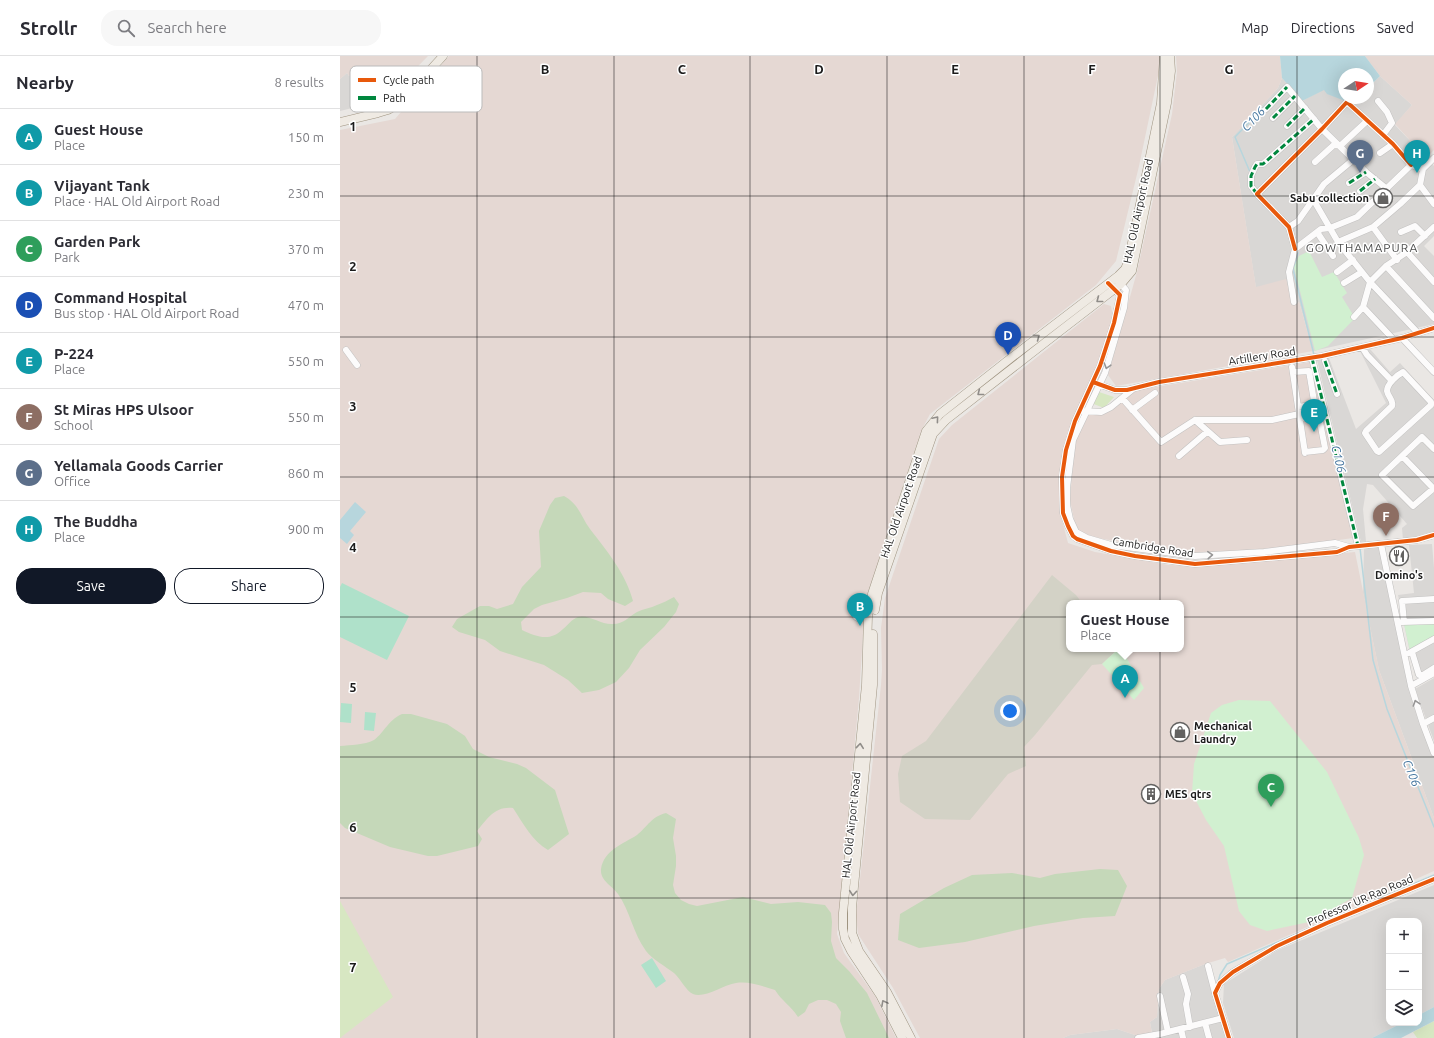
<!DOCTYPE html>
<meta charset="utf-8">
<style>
body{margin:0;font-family:Ubuntu,sans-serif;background:#f7f7f7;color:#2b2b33}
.controls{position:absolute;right:12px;bottom:12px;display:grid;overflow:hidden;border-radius:8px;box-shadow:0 4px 16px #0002}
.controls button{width:36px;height:36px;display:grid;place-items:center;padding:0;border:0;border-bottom:1px solid #e1e1e2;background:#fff;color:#2b2b33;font:20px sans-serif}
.compass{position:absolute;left:998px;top:12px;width:36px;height:36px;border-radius:50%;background:#fff;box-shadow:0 4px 16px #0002;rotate:78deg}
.you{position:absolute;left:670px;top:655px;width:14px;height:14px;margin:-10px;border:3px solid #fff;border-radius:50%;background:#1a73e8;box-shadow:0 0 0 6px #1a73e833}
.badge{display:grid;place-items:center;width:26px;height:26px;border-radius:50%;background:#111827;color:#fff;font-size:13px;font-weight:700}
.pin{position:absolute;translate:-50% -33px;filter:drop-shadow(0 1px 2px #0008)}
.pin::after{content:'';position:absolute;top:21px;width:14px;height:12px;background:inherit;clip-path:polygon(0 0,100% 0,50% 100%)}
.popup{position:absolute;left:726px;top:544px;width:118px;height:52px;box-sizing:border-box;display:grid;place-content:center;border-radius:8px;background:#fff;filter:drop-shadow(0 1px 3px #0005);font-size:13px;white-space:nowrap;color:#7c7c81}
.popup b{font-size:15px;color:#2b2b33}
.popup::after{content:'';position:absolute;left:50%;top:100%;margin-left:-8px;border:8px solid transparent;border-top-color:#fff}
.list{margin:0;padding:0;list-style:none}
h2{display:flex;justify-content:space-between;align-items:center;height:52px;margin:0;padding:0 16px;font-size:17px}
h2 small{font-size:13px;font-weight:400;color:#7c7c81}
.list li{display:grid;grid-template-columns:26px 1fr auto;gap:12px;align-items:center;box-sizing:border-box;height:56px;padding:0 16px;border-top:1px solid #e1e1e2}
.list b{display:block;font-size:15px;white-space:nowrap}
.list p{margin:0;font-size:13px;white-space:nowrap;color:#7c7c81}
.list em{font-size:13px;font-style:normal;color:#7c7c81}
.actions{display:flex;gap:8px;padding:12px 16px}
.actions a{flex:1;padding:9px 0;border:1px solid #111827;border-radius:16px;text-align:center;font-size:14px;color:#111827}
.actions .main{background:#111827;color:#fff}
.icon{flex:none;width:22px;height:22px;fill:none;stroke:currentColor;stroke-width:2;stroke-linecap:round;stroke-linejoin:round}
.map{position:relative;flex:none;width:1094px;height:982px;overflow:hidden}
header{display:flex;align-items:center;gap:24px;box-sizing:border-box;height:56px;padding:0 20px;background:#fff;border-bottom:1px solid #e1e1e2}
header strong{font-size:19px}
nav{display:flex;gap:22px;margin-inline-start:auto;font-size:14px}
.search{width:280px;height:36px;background:#f7f7f7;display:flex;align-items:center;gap:10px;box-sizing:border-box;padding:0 14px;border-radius:16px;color:#7c7c81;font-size:15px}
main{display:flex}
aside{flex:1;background:#fff}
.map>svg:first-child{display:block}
.residential{fill:#d9d7d5}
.military{fill:#e5d8d3;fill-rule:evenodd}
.construction{fill:#d3d2c6}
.grass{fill:#d7e7c2}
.forest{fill:#c5d8b9}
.park{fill:#d1f0d0}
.pitch{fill:#afe1ca}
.water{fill:#b7d6dd}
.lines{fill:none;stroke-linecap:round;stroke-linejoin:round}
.stream{stroke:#b7d6dd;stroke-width:1.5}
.minor-casing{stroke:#c2c1c0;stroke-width:7}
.major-casing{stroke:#9f9481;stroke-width:9}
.minor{stroke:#fcfbfb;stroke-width:6}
.major{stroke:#efeae3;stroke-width:8}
.quiet{stroke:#00873e;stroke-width:3;stroke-dasharray:6 3;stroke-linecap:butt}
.cycleway-casing{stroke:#fff;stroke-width:6}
.cycleway{stroke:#e8590c;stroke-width:4}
.oneway{stroke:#908d89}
.oneway2{stroke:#979696}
.grid{fill:none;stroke:#1b1b1b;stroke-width:1;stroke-opacity:0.55}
.labels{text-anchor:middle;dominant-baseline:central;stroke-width:3;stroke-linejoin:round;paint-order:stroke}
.poi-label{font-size:11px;font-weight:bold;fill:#1b1b1b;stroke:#fff;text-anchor:start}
.street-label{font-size:11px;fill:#1b1b1b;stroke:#fff}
.water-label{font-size:12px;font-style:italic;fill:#4777a0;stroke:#fff}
.neighbourhood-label{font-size:12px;letter-spacing:1px;fill:#4e4e4e;stroke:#fff}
.key{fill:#fff;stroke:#bbb;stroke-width:1}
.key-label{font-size:11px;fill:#1b1b1b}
.grid-label{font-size:13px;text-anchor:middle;font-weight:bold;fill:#1b1b1b;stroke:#fff;stroke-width:3;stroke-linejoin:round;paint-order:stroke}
</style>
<header>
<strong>Strollr</strong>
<div class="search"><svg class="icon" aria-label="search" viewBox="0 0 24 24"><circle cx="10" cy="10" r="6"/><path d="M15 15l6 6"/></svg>Search here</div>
<nav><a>Map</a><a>Directions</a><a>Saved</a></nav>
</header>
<main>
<aside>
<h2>Nearby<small>8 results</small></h2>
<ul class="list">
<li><span class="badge" style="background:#0f9aa8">A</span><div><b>Guest House</b><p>Place</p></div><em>150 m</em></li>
<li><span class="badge" style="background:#0f9aa8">B</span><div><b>Vijayant Tank</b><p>Place · HAL Old Airport Road</p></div><em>230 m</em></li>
<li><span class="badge" style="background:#2e9e5b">C</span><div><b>Garden Park</b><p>Park</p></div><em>370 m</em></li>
<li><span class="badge" style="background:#1a4fb4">D</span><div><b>Command Hospital</b><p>Bus stop · HAL Old Airport Road</p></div><em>470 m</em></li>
<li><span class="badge" style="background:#0f9aa8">E</span><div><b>P-224</b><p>Place</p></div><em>550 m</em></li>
<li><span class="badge" style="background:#8d6e63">F</span><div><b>St Miras HPS Ulsoor</b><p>School</p></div><em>550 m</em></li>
<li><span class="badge" style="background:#5c6f8a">G</span><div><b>Yellamala Goods Carrier</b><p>Office</p></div><em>860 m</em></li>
<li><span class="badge" style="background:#0f9aa8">H</span><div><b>The Buddha</b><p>Place</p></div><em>900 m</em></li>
</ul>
<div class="actions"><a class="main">Save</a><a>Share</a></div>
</aside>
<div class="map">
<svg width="1094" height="982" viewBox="0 0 1094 982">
<rect width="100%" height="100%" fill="#eae7e4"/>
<path class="residential" d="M 17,13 L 45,44 L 0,55 L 0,23 L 7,17 L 9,20 Z
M 1040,20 L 1072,49 L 1055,69 L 1094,110 L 1094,180 L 1084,190 L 1094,200 L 1094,268 L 973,295 L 959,246 L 953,249 L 916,232 L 892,81 L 938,32 L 942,22 L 962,45 L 984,33 L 1013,48 L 1018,42 L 1028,42 L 1028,32 Z
M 1030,293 L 1050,316 L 1060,307 L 1094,345 L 1094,477 L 1076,482 L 1063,484 L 1062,472 L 1067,468 L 1033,429 L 1027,428 L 1023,453 L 1026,486 L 1021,486 L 977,304 L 989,302 L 1016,373 L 1046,347 L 1020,295 Z
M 1092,488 L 1094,512 L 1094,608 L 1075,620 L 1058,539 L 1074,537 L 1069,489 Z
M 1040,491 L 1082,669 L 1094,700 L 1094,762 L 1039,614 L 1023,537 L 1024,492 Z
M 1094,622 L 1094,685 L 1075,633 Z
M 1094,829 L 1094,951 L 1079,959 L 1079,865 L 1049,865 L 1049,967 L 1062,967 L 1032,982 L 894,982 L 883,947 L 884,928 L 938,894 Z
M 865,908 L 887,982 L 723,982 L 730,979 L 777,973 L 795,979 L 812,977 L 810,966 L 817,961 L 819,933 L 825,924 Z"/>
<path class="military" d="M 0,0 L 88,0 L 45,44 L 17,13 L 9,20 L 7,17 L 0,23 Z
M 109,0 L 820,0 L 820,10 L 799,110 L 776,205 L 756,229 L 590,358 L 581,375 L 525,545 L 519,642 L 497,878 L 504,897 L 535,940 L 556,982 L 0,982 L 0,74 L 55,63 Z
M 836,0 L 940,0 L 942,22 L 938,32 L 892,81 L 916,231 L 946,223 L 953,249 L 959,246 L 973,295 L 776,330 L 768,319 L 797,216 L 832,58 L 837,16 Z
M 1025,0 L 1094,0 L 1094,94 L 1086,102 L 1055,68 L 1072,49 L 1040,20 Z
M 764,248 L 771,250 L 773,261 L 757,308 L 727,378 L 723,393 L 719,420 L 720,457 L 728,487 L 755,496 L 829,509 L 869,510 L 1015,496 L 1039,614 L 1094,762 L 1094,815 L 888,906 L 885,902 L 865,908 L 825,924 L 819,933 L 817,961 L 810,966 L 812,978 L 795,979 L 777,973 L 730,979 L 723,982 L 580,982 L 553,932 L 518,878 L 516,860 L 541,629 L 542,614 L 541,572 L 545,542 L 599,383 L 612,369 ZM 729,547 L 841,547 L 841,593 L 729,593 Z
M 970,306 L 1013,482 L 949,491 L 855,498 L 745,480 L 736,473 L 730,444 L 735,382 L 749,358 L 764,357 L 797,334 Z"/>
<path class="construction" d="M 712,519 L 736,539 L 742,547 L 729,547 L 729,593 L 778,593 L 762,608 L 752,609 L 695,679 L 684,691 L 686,710 L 668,718 L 630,764 L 585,763 L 560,746 L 558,718 L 562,700 L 586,685 Z"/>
<path class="grass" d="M 756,335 L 774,341 L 764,352 L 751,347 Z
M 0,845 L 53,941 L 0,982 Z
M 1094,965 L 1094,982 L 1077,982 L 1073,976 Z"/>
<path class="forest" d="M 224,440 C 239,448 241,461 250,473 C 267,495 286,518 293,545 L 285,550 L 268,543 L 261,537 L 243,536 L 227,542 L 202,549 L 194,553 L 181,566 L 182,574 C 197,581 210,586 223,573 C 228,569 232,563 238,561 C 249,558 261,569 273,568 C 284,568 288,561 297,556 C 303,553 311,552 317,549 C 323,547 328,544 334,541 L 339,548 L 336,556 L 324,571 L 300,594 L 289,612 L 276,626 L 259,634 L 242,637 L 228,624 L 204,609 L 160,595 L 145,584 L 119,576 L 112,571 L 117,563 L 140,550 L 149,550 L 157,553 L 173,548 L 182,531 L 201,511 L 199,475 L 210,449 L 215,442 Z
M 62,658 L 71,658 L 107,668 L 125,680 L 133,693 L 149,701 L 177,708 L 186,712 L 215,734 L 229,778 L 208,794 C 192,785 183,767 173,752 C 155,750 148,762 137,775 L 142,783 L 138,790 L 97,800 L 88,800 L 50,791 L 5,772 L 0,767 L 0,690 C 11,689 24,689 34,684 C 45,676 47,665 62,658 Z
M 326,757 L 336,763 L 333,782 L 336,800 L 336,810 L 333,829 L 335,837 L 341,844 L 349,848 L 357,850 L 403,841 L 431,848 L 458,846 L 485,849 L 491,857 L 492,866 L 491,885 L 496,902 L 509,915 L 527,937 L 549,982 L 506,982 L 500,965 L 501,956 L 496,948 L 487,944 L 478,944 L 469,948 L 465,956 L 458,961 C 451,950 441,944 435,934 C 422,930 409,925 396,927 C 383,929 364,943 353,938 C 346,935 340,922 334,917 C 325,910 313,904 306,895 C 293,877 290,855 278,838 C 272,829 260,825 261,813 C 264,794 283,788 297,779 C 308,770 311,761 326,757 Z
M 760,813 L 778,814 L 787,830 L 775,860 L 743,862 L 694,870 L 625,886 L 579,892 L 558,884 L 560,858 L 604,832 L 632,819 L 672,817 L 700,822 L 715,818 Z"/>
<path class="park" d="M 969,195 L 982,221 L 994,216 L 1007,237 L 1002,241 L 1015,262 L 988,290 L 975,295 L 954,211 L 959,200 Z
M 1094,567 L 1094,581 L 1070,595 L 1064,568 Z
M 778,593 L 786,601 L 804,632 L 794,644 L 762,608 Z
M 899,644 L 930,645 L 987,716 L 1019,782 L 1024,799 L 1012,842 L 969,866 L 927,875 L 910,869 L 899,855 L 884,790 L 866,764 L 852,737 L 854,708 L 871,657 L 882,649 Z"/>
<path class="pitch" d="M 2,527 L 69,560 L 47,604 L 0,581 L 0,531 Z
M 1,647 L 12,648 L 11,667 L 0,666 Z
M 25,656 L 36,657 L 34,675 L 24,674 Z
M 312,902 L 326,925 L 316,932 L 301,909 Z"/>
<path class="water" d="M 940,0 L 1025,0 L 1040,20 L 1028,32 L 1028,18 L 1004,18 L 1004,42 L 1018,42 L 1013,48 L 987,38 L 984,34 L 962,45 L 942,22 Z
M 15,446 L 26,456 L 10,475 L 14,479 L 7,488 L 0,482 L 0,464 Z
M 1094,951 L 1094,965 L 1061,982 L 1032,982 L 1062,967 L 1079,967 L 1079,959 Z"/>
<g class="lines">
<path class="stream" d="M 910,116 L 895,81 L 924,51
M 957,194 L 958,197 L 953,213 L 974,299
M 1020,492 L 1033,604 L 1047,653 L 1094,771
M 1031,846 L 1094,819
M 878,926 L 880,919 L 887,908 L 954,879"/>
<defs>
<path id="minor" d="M 1038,45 L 1047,56 L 1052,67 L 1043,79
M 926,53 L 947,31 L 982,73 L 1026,116 L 1047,133
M 933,62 L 955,40
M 947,70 L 965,52
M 1000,90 L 1027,65
M 1040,97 L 1053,88
M 975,106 L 996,87
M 1009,127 L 1026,116
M 1080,129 L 1094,148
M 1020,135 L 1035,123
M 917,138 L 911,130 L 911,120 L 915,111 L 917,108 L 923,108 L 974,63
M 973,143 L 998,186 L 1030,226 L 1078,277
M 949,171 L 958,165 L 984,128 L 1014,103
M 1033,171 L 1057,204
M 977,176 L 993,200
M 1061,176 L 1075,170 L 1085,180
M 998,186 L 1033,171 L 1060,148 L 1080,129 L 1083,113 L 1094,102
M 955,193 L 949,171 L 917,138 L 982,73 L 1007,46 L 1053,88 L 1071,109
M 1067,196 L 1094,226
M 1046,210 L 1094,262
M 997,216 L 1013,204
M 779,226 L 786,234 L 784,252 L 765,317 L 733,384 L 727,432 L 727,449 L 730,463 L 736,476 L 747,482 L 771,489 L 855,500 L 924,496 L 995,487 L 1009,491
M 768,227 L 780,239 L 774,267 L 760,310 L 735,365 L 726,394 L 722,421 L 723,457 L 728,470 L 733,480 L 737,483 L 771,495 L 795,500 L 855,508 L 997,496 L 1009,491 L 1077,484 L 1094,479
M 1004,227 L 1022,216
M 954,246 L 949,216 L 955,193 L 981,173 L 990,172 L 1017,161 L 1071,109 L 1083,113
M 1014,261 L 1023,251
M 1062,282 L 1094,316
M 1054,284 L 1023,251 L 1030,226 L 1046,210 L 1067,196 L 1094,171
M 1022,291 L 1027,299 L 1052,325
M 6,294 L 17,309
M 972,302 L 1018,490
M 985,305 L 997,338
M 952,311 L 965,397
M 953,316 L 969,315 L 974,345 L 972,349 L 958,351
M 1063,316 L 1091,346 L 1091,349 L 1039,396 L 1037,395 L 1025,377 L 1026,375 L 1052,350 C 1054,344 1048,341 1047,335 C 1047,328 1057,319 1063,316 Z
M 758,328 L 775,334 L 787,334 L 819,326 L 982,300 L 1062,282 L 1094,272
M 782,342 L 821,386 L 855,364 L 932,364 L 959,358
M 792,354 L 815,337
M 744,355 L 761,356 L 771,351 L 793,333
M 960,362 L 979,361 L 985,392 L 983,394 L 965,396
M 855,364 L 880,386 L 907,384
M 1094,393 L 1082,381 L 1042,419 L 1073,450 L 1094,432
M 839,400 L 867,376
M 1062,400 L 1093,432
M 1041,488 L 1071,630 L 1083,668 L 1094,697
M 516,561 L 520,563
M 1062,566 L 1094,565
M 1064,566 L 1062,545 L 1094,543
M 1072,596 L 1079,619 L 1083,619 L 1094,612
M 1069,597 L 1094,583
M 1071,630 L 1094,617
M 1083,668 L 1094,662
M 868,910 L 875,937
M 843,921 L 848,938 L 846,948 L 850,971
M 820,940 L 828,976
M 865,967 L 869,982
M 841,973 L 843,982
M 798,982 L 820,978 L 883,962
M 889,982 L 875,937 L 880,927 L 893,916 L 937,890 L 987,867 L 1094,823"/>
<path id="major" d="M 30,54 L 56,44 L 79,18
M 0,66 L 38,57 L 48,54 L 59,48 L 103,0
M 535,554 L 538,537 L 593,378 L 606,364 L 702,289 L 781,228 L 792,215 L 827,47 L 831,15 L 830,0
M 533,578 L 533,629 L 512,852 L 512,877 L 519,895 L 547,936 L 571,982
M 562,982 L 540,939 L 511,895 L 505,883 L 503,873 L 503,857 L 526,629 L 528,560 L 532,538 L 586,375 L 600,358 L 667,305 L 778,220 L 785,213 L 788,206 L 821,47 L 824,0"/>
</defs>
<use href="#minor" class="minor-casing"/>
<use href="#major" class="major-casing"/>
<use href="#minor" class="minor"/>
<use href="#major" class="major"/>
<path class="quiet" d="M 926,53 L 947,31
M 933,62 L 955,40
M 947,70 L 965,52
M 1009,127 L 1026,116
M 1020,135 L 1035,123
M 917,138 L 911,130 L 911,120 L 915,111 L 917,108 L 923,108 L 974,63
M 972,302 L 1018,490
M 985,305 L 997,338"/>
<defs>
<path id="cycleway" d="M 955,193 L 949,171 L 917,138 L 982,73 L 1007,46 L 1053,88 L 1071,109
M 768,227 L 780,239 L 774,267 L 760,310 L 735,365 L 726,394 L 722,421 L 723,457 L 728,470 L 733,480 L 737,483 L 771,495 L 795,500 L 855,508 L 997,496 L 1009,491 L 1077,484 L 1094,479
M 753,326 L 775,334 L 787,334 L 819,326 L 982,300 L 1062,282 L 1094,272
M 889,982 L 875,937 L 880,927 L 893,916 L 937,890 L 987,867 L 1094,823"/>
</defs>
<use href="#cycleway" class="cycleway-casing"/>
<use href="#cycleway" class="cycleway"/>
</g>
<defs><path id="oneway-chevron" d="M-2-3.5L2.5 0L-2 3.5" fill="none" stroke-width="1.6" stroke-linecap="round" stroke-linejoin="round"/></defs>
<g class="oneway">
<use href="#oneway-chevron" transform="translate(759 244) rotate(142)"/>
<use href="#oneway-chevron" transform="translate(697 281) rotate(-37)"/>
<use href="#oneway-chevron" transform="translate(640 337) rotate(142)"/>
<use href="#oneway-chevron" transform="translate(596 363) rotate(-50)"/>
<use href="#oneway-chevron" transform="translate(520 690) rotate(-84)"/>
<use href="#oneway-chevron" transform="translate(513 837) rotate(95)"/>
<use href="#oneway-chevron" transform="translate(544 947) rotate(-118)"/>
</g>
<g class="oneway2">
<use href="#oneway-chevron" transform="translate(767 310) rotate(107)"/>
<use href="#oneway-chevron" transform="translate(870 499) rotate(-4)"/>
<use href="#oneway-chevron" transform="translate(1076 647) rotate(-108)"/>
</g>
<path class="grid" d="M 137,0 L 137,982M 274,0 L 274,982M 410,0 L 410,982M 547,0 L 547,982M 684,0 L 684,982M 820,0 L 820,982M 957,0 L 957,982M 0,140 L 1094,140M 0,281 L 1094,281M 0,421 L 1094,421M 0,561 L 1094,561M 0,701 L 1094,701M 0,842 L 1094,842"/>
<defs>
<symbol id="shop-ring" viewBox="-11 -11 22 22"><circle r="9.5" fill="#fff" stroke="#636261" stroke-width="1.5"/><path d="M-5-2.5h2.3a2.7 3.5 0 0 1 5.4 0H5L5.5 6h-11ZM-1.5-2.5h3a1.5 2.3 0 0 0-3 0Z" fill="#636261"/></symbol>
<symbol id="restaurant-ring" viewBox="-11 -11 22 22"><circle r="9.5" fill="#fff" stroke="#636261" stroke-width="1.5"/><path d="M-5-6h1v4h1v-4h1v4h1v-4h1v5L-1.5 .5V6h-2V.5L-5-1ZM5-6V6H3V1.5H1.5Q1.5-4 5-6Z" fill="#636261"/></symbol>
<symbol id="building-ring" viewBox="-11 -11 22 22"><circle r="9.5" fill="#fff" stroke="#636261" stroke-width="1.5"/><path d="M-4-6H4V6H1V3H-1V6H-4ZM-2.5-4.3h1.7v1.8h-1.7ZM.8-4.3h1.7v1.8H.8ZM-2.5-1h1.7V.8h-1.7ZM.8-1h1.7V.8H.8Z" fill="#636261"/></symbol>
</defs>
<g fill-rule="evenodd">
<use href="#shop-ring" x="1032" y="131" width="22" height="22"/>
<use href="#restaurant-ring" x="1048" y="489" width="22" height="22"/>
<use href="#shop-ring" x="829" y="665" width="22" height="22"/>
<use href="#building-ring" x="800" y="727" width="22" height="22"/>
</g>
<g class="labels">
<g class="poi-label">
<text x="1029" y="142" text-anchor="end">Sabu collection</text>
<text x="1059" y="519" text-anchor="middle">Domino's</text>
<text x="854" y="670">Mechanical<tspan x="854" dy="13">Laundry</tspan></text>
<text x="825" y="738">MES qtrs</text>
</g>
<g class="street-label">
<text transform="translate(798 155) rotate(-78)">HAL Old Airport Road</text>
<text transform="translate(922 300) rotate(-9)">Artillery Road</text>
<text transform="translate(561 451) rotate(-71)">HAL Old Airport Road</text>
<text transform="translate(813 491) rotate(9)">Cambridge Road</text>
<text transform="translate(511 769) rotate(-84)">HAL Old Airport Road</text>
<text transform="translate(1020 844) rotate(-23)">Professor UR Rao Road</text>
</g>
<g class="water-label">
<text transform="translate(913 63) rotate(-47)">C106</text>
<text transform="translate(999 403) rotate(76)">C106</text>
<text transform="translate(1072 717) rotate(68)">C106</text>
</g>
<g class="neighbourhood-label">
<text x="1022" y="191">GOWTHAMAPURA</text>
</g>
</g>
<rect x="10" y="10" width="132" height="46" rx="6" class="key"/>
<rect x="18" y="22" width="18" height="4" fill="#e8590c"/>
<rect x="18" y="40" width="18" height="4" fill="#00873e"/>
<g class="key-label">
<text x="43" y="28">Cycle path</text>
<text x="43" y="46">Path</text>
</g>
<g class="grid-label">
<text x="205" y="18">B</text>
<text x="342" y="18">C</text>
<text x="479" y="18">D</text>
<text x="615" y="18">E</text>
<text x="752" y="18">F</text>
<text x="889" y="18">G</text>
<text x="13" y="75">1</text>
<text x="13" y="215">2</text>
<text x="13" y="355">3</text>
<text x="13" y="496">4</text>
<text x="13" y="636">5</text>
<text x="13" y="776">6</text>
<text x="13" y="916">7</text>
</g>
</svg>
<div class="controls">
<button>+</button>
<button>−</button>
<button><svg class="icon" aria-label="layers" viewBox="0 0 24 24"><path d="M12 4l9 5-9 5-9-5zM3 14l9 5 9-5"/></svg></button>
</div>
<svg class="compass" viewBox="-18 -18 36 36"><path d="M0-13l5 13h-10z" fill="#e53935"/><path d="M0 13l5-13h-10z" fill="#7c7c81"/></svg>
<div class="you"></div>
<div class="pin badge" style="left:785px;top:642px;background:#0f9aa8">A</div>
<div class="popup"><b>Guest House</b>Place</div>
<div class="pin badge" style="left:520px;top:570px;background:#0f9aa8">B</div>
<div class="pin badge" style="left:931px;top:751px;background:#2e9e5b">C</div>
<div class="pin badge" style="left:668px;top:299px;background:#1a4fb4">D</div>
<div class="pin badge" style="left:974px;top:376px;background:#0f9aa8">E</div>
<div class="pin badge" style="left:1046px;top:480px;background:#8d6e63">F</div>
<div class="pin badge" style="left:1020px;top:117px;background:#5c6f8a">G</div>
<div class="pin badge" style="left:1077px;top:117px;background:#0f9aa8">H</div>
</div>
</main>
